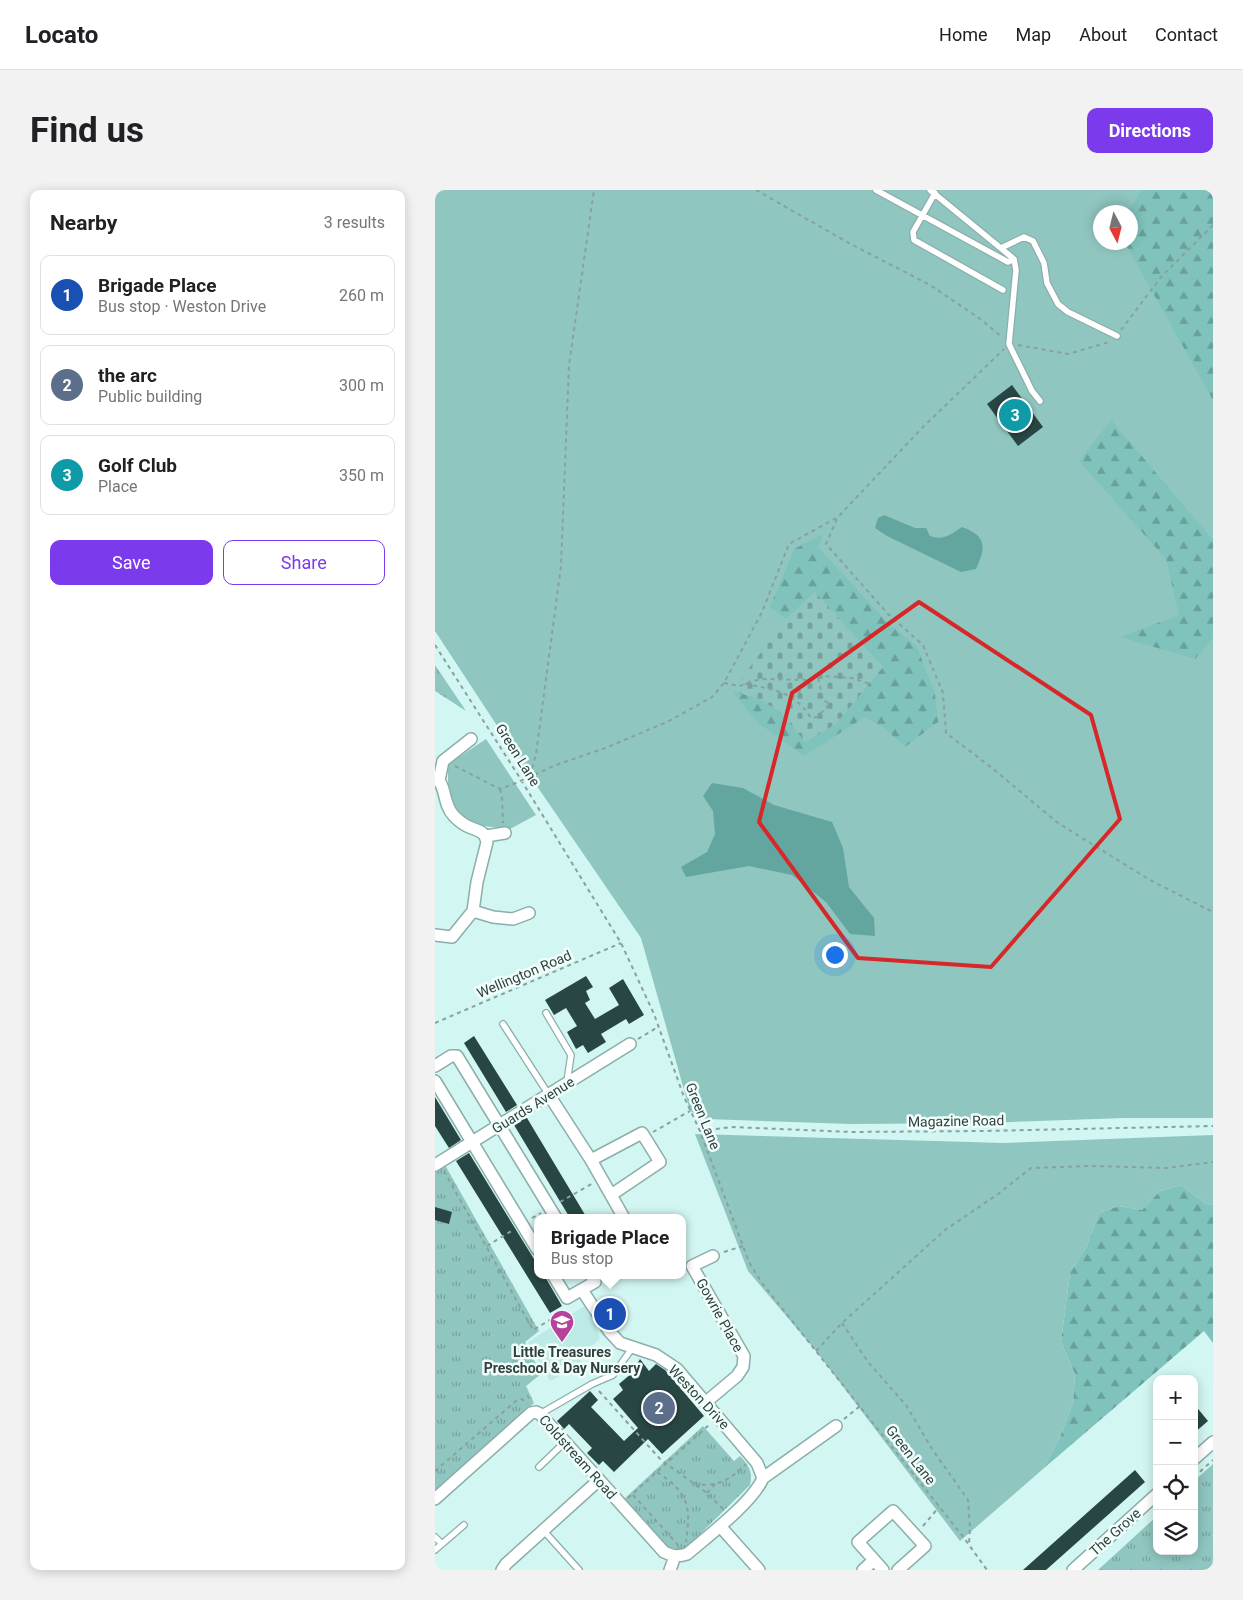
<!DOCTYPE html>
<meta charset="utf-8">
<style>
body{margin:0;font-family:Roboto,sans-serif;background:#f2f2f2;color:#202124}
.controls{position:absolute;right:15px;bottom:15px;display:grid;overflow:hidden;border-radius:10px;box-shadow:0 2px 12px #0003}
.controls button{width:45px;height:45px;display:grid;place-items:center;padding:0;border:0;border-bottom:1px solid #e0e0e0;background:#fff;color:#202124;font:25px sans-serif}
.compass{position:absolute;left:658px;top:15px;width:45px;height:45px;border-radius:50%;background:#fff;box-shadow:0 2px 12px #0003;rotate:173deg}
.you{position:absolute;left:399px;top:764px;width:18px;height:18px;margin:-12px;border:4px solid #fff;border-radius:50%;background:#1a73e8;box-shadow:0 0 0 8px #1a73e833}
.badge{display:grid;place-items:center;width:32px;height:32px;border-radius:50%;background:#7c3aed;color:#fff;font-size:16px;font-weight:700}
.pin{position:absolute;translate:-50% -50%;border:2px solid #fff;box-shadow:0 1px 5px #0006}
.popup{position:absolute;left:99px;top:1024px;width:152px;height:65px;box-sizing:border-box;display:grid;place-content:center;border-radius:10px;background:#fff;filter:drop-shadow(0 1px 4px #0005);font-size:16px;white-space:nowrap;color:#757577}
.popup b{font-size:19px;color:#202124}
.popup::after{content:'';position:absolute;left:50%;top:100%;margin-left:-10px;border:10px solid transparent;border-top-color:#fff}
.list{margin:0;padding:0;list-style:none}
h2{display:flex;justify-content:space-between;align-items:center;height:65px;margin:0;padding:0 20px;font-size:21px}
h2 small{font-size:16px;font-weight:400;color:#757577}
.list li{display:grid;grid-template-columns:32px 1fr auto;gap:15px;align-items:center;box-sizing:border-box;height:80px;margin:0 10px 10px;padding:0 10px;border:1px solid #e0e0e0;border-radius:10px}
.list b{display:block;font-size:19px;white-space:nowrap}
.list p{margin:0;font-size:16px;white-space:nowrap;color:#757577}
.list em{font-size:16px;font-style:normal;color:#757577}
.actions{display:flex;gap:10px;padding:15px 20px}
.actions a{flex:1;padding:11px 0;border:1px solid #7c3aed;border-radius:10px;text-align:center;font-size:18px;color:#7c3aed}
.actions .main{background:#7c3aed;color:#fff}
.icon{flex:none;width:28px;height:28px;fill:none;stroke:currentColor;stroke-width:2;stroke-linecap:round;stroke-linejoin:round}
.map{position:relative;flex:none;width:778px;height:1380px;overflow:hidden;border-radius:10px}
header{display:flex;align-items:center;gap:30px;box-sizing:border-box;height:70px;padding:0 25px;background:#fff;border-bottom:1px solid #e0e0e0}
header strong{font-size:24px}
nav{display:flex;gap:28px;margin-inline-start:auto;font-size:18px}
.intro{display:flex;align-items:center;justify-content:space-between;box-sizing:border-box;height:120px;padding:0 30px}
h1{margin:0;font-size:35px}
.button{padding:12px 22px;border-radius:10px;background:#7c3aed;color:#fff;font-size:18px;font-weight:700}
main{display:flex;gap:30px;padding:0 30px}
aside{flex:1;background:#fff;border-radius:10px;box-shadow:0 2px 12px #0003}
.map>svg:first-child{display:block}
.built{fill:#bdeae5}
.green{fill:#90c6c0;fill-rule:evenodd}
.forest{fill:url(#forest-firs)}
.cemetery{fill:url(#cemetery-stones)}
.park{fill:url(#park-tufts)}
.water{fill:#63a6a0}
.building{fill:#284744}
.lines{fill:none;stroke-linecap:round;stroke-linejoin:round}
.service-casing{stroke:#8caeaa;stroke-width:8}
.minor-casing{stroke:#8caeaa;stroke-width:14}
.path{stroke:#88a19e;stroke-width:2;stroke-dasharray:4 4;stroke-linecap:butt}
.service{stroke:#fff;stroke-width:5.5}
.minor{stroke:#fff;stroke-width:11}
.marked{fill:none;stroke:#d62828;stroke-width:4;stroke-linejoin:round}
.labels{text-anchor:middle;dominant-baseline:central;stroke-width:5;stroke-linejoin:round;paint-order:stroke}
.street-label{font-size:14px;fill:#32403e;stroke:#f0fefc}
.poi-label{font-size:14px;font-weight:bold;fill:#32403e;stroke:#f0fefc}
</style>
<header>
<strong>Locato</strong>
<nav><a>Home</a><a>Map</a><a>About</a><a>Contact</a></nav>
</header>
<div class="intro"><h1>Find us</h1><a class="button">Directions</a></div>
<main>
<aside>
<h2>Nearby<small>3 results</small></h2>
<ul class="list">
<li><span class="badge" style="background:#1a4fb4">1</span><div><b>Brigade Place</b><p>Bus stop · Weston Drive</p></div><em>260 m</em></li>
<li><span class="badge" style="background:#5c6f8a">2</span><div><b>the arc</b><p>Public building</p></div><em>300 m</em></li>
<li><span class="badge" style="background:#0f9aa8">3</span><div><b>Golf Club</b><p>Place</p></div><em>350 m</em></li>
</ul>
<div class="actions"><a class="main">Save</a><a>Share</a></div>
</aside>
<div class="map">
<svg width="778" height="1380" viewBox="0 0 778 1380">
<defs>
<pattern id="forest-firs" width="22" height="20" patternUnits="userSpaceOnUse" patternTransform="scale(1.25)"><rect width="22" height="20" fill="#7fc3bc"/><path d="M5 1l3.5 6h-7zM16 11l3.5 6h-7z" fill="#69a09a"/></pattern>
<pattern id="cemetery-stones" width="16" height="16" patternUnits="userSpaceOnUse" patternTransform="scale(1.25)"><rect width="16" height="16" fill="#90c6c0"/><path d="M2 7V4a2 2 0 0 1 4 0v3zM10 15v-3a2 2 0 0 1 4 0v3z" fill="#76a29d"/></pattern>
<pattern id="park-tufts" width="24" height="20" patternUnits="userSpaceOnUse" patternTransform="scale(1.25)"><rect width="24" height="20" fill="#90c6c0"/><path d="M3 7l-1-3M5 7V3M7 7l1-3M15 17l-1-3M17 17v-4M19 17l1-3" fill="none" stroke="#76a29d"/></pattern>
</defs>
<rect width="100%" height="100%" fill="#d2f6f2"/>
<path class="built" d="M 151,1115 L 159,1129 L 165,1148 L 159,1154 L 142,1165 L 147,1173 L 115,1191 L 93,1152 Z"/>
<path class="green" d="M 0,0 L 778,0 L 778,928 L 690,928 L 548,933 L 416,934 L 270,929 L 255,921 L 206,748 L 95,586 L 0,441 ZM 666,22 L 696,22 L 696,52 L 666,52 Z
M 51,549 L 101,625 L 75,639 L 48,636 L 33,631 L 17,615 L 13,597 L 13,576 L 18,571 Z
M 260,944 L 568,953 L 778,945 L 778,1015 L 771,1014 L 746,995 L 725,1001 L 707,1020 L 684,1016 L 664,1023 L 651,1058 L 635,1083 L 626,1152 L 640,1184 L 638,1213 L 625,1247 L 608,1279 L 525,1351 L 381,1161 L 313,1081 Z"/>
<path class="forest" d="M 707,0 L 778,0 L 778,210 L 690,53 L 696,52 L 696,22 L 692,22 Z
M 676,230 L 778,350 L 778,448 L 760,469 L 685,447 L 744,425 L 731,369 L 644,271 Z
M 388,344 L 384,358 L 451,431 L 482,457 L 500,504 L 503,532 L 470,557 L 449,538 L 430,527 L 369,566 L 323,533 L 297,501 L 322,508 L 346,522 L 370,552 L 401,534 L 447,478 L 380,402 L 351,429 L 335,417 L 359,359 Z
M 746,995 L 771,1014 L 778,1015 L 778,1153 L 769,1141 L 608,1279 L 625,1247 L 638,1213 L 640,1184 L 626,1152 L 635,1083 L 651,1058 L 664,1023 L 684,1016 L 707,1020 L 725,1001 Z"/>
<path class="cemetery" d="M 380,402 L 448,477 L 401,534 L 370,552 L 346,522 L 322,508 L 297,501 L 351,429 Z"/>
<path class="park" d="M 0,475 L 31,521 L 0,501 Z
M 10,975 L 104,1141 L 90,1152 L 106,1184 L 91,1196 L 99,1213 L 0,1303 L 0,981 Z
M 268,1236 L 299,1271 L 305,1266 C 314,1276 318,1281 315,1295 L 253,1356 C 243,1362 237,1361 228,1355 L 188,1310 Z
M 778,1274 L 778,1380 L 663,1380 L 722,1326 L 722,1361 L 759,1361 L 759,1291 Z"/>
<path class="water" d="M 449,325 L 480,338 L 491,338 L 495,346 C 509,351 516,344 527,337 C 552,346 551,357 541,379 L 526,382 L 452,346 L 440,338 L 443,328 Z
M 277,593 L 308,598 L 339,615 L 397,632 L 408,658 L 414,697 L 439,728 L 440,746 L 415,744 L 391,712 L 357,685 L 314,676 L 251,687 L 246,677 L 272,662 L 280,644 L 278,621 L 268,606 Z"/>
<path class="building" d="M 577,195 L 608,237 L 583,256 L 552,214 Z
M 151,786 L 158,797 L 151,801 L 155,810 L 150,813 L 160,829 L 184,815 L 174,798 L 188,789 L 209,825 L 194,834 L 191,829 L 166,844 L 171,852 L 153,863 L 148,855 L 141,859 L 132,842 L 142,836 L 131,818 L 119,825 L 110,810 Z
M 39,846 L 82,915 L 71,922 L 29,853 Z
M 0,907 L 26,950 L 14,958 L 0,936 Z
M 90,928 L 92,928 L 152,1028 L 135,1028 L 79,935 Z
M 34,963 L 102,1074 L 102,1085 L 109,1085 L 127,1116 L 115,1123 L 21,971 Z
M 0,1017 L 17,1022 L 14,1034 L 0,1030 Z
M 205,1169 L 214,1181 L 221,1174 L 230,1180 L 269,1226 L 227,1264 L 213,1249 L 179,1282 L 168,1271 L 164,1275 L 152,1263 L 157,1258 L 134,1234 L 129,1239 L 122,1231 L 155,1201 L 163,1210 L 156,1217 L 189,1251 L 203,1238 L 178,1209 L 188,1200 L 184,1194 L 197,1183 Z
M 759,1214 L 773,1231 L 759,1243 Z
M 700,1280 L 710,1292 L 611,1380 L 588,1380 Z"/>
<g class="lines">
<defs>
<path id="service" d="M 441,0 L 573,72 L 579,69
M 495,0 L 579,69 L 581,80 L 574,154 L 597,201 L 605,211
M 500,3 L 478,42 L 479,50 L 568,100
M 566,58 L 589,47 L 598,51 L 609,73 L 612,93 L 623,114 L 633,122 L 682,146
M 111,823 L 136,865 L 132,892
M 68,834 L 114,905
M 105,1224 L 157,1194 L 178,1185 L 198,1157
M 104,1277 L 130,1252
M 108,1340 L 144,1380
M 0,1347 L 7,1354
M 0,1360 L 29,1335"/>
<path id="minor" d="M 0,588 C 12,594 7,614 19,626 C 23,630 28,634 32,636 C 42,641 50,640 52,652 L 42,692 L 38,721 L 17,747 L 0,745
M 4,590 L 8,571 L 36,549
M 51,646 L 70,643
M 38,721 L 58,727 L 78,729 L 94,723
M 0,876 L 16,866 L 22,866 L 121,1028
M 0,891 L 102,1059
M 114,905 L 156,970 L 189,1028
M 156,970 L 207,943 L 225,972 L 176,1005
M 0,975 L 195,854
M 118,1085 L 132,1108 L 160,1092 L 156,1085
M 147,1100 L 174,1141 L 185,1153 L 221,1165 L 242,1179 L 322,1273 L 328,1288
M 271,1212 L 302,1186 L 308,1177 L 309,1166 L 257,1076 L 278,1066
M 759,1269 L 778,1252
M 0,1309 L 96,1223 L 101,1222 L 105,1224 L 229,1362 C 237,1366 243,1367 252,1364 C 273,1346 318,1312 328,1288 L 401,1236
M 285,1336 L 324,1380
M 67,1380 L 71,1374 L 164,1290
M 235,1380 L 240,1366
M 428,1380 L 439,1370
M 448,1380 L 423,1352 L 458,1321 L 490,1356 L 463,1380
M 638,1380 L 722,1304"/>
</defs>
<use href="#service" class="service-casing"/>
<use href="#minor" class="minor-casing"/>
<path class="path" d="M 321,0 L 412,52 L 495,95 L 544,128 L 567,147
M 686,140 L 726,87 L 778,35
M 583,155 L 633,164 L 674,152
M 402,329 L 391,354 L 453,424 L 488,455 L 508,503 L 511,543 L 557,578 L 623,633 L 715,690 L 778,722
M 0,455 L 83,585 L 186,753 L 219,824 L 249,907 L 265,941 L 314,1072 L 327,1093 L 529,1348 L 552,1380
M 289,493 L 305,496 L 316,491 L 330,489 L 376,490 L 385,486 L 417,488 L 435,494
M 310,494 C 338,499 360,502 376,528 L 382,527 L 395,514 L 388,510 L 383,487
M 357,508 L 376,490
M 20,576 L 65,599 L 81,593 L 121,575 L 173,557 L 234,531 L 277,507 L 289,493 L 327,422 L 354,354 L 403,327 L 487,238 L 569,159
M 95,586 L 101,564 L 126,376 L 134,175 L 159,0
M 65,599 L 67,608 L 68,633
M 0,833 L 186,753
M 203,849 L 223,837
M 265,941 L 296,937 L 416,942 L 548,941 L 778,936
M 218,942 L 255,921
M 9,981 L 98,1140 L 132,1120
M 125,1012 L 158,993
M 97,1028 L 106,1023
M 52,1056 L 78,1040
M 289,1062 L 308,1056
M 407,1133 L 433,1172 L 471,1215 L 497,1259 L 533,1310 L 535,1338 L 534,1354
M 381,1161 L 407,1133 L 510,1040 L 563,1004 L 596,978 L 656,976 L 732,978 L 778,972
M 164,1201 L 226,1270 L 272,1303 L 288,1319
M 409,1229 L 425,1216
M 0,1281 L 81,1211 L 87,1209 L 92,1214
M 222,1282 C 254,1303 256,1316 251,1352
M 759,1287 L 778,1270
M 259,1293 C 280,1299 296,1289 311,1274
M 272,1303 L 280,1294
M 198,1305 L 243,1355
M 193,1308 L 275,1234
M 488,1336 L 504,1317"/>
<use href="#service" class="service"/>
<use href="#minor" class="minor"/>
</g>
<path class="marked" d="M 484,412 L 656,525 L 685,629 L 556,777 L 423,768 L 324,632 L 357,503 Z"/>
<defs>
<symbol id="school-pin" viewBox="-11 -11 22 30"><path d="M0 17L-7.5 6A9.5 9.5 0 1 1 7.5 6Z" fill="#b6429b" stroke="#f0fefc"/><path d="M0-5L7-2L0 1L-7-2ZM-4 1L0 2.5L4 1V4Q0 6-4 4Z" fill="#fff"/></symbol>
</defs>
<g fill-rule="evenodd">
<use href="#school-pin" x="113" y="1118" width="28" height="38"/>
</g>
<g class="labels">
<g class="street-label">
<text transform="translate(83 565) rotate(58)">Green Lane</text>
<text transform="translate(89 784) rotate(-23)">Wellington Road</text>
<text transform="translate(98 915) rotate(-32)">Guards Avenue</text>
<text transform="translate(268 926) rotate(68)">Green Lane</text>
<text transform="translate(521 931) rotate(-1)">Magazine Road</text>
<text transform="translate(285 1125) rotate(61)">Gowrie Place</text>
<text transform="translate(264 1207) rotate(47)">Weston Drive</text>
<text transform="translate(476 1265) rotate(52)">Green Lane</text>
<text transform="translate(143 1267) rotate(48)">Coldstream Road</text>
<text transform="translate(680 1342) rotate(-42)">The Grove</text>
</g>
<g class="poi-label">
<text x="127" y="1162">Little Treasures<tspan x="127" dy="16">Preschool &amp; Day Nursery</tspan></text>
</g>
</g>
</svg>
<div class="controls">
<button>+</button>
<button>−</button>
<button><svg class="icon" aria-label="locate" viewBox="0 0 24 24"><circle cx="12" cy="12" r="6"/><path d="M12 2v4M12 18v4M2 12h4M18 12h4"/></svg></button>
<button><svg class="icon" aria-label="layers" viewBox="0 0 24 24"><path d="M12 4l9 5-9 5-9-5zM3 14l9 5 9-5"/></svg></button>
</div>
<svg class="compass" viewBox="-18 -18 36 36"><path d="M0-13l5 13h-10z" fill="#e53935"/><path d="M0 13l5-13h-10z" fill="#757577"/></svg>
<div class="you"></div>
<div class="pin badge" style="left:175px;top:1124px;background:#1a4fb4">1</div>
<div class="popup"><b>Brigade Place</b>Bus stop</div>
<div class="pin badge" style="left:224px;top:1218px;background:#5c6f8a">2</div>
<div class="pin badge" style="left:580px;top:225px;background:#0f9aa8">3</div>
</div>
</main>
